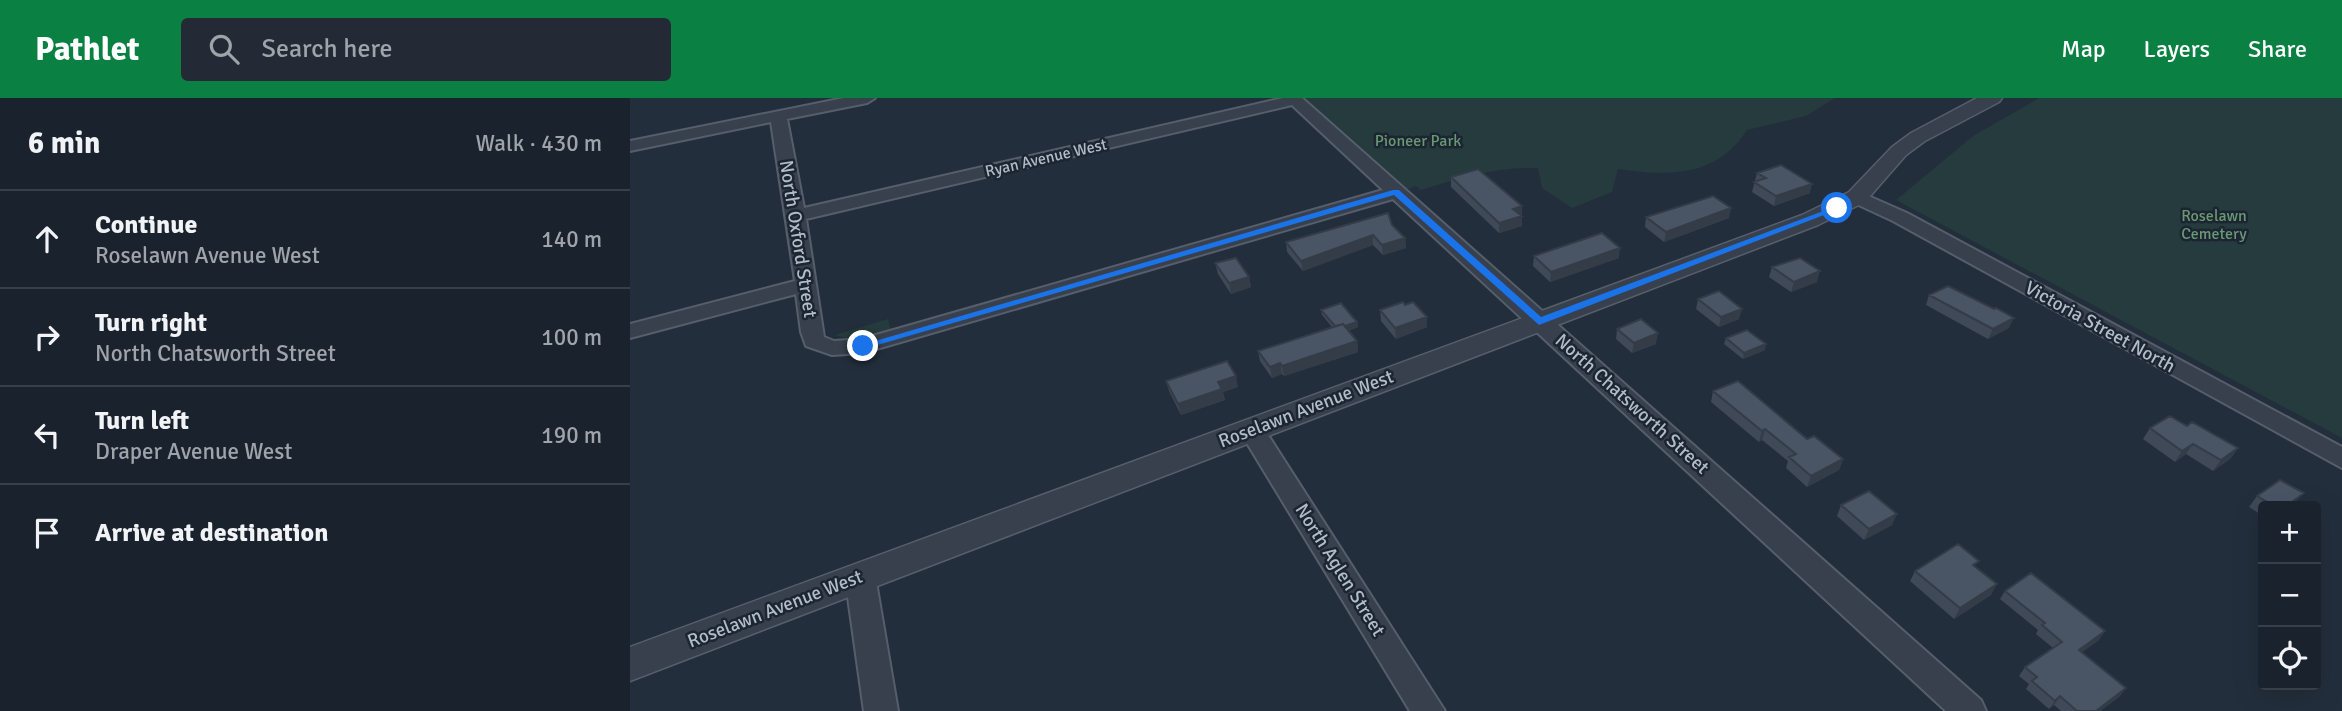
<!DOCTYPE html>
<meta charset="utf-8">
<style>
body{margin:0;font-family:Signika,sans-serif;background:#232a35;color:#f1f3f6}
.controls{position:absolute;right:21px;bottom:21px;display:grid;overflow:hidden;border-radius:7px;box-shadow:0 7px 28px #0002}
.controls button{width:63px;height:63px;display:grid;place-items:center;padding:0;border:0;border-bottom:2px solid #383f49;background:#1a222d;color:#f1f3f6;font:35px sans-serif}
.stop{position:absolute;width:21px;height:21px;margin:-16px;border:5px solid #1a73e8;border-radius:50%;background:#fff}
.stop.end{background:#1a73e8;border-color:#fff;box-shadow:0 2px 7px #0008}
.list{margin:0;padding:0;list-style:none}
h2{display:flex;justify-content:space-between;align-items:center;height:91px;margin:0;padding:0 28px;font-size:30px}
h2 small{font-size:23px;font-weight:400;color:#9fa4aa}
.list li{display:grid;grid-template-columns:46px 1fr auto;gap:21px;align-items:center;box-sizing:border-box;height:98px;padding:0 28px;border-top:2px solid #383f49}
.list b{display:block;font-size:26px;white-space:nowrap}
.list p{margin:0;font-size:23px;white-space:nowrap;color:#9fa4aa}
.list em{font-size:23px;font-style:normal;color:#9fa4aa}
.icon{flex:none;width:38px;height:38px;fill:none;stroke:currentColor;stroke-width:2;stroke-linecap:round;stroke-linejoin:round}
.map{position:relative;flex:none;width:1712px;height:613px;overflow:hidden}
header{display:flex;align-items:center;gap:42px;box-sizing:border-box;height:98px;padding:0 35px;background:#0b8043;color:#fff}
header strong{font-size:33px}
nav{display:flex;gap:38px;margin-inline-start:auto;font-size:24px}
.search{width:490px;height:63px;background:#232a35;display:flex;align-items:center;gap:18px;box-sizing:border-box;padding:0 24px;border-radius:7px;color:#9fa4aa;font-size:26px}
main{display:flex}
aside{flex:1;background:#1a222d}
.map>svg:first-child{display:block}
.green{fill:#253b3d}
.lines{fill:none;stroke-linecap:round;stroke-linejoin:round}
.minor-casing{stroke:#555e6a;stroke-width:4}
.tertiary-casing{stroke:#555e6a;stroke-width:3}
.minor{fill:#37404c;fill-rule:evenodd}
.tertiary{fill:#37404c;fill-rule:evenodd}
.wall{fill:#3f4957}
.shaded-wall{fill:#333c47}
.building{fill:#495565;stroke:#333c47;stroke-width:2}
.route{fill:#1a73e8}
.labels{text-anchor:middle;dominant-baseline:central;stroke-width:5;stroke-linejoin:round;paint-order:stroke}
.far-park-label{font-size:16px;fill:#699973;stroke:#1c2531}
.far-street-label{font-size:16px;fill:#b2bbc8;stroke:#1c2531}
.street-label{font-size:19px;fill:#b2bbc8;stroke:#1c2531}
</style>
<header>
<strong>Pathlet</strong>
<div class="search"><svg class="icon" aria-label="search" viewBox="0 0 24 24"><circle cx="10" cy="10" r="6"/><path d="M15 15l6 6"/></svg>Search here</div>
<nav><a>Map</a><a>Layers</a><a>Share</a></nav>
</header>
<main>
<aside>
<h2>6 min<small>Walk · 430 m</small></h2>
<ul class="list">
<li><svg class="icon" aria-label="ahead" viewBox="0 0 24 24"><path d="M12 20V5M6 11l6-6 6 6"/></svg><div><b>Continue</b><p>Roselawn Avenue West</p></div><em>140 m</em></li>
<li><svg class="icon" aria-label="right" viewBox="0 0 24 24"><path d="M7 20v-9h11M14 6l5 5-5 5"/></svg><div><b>Turn right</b><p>North Chatsworth Street</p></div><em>100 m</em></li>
<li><svg class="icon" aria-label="left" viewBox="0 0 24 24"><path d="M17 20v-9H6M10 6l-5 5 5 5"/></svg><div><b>Turn left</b><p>Draper Avenue West</p></div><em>190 m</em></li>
<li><svg class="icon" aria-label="arrive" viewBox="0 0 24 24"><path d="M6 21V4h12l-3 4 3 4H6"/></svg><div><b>Arrive at destination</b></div></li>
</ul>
</aside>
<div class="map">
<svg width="1712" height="613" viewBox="0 0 1712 613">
<rect width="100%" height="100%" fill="#232e3c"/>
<path class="green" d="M 671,0 L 1205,0 L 1176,18 L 1117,32 C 1087,79 1038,79 988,71 L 982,94 L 942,110 L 912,90 L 908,70 C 866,69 831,80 791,92 L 786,88 L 775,92 Z
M 1409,0 L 1712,0 L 1712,340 L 1266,102 L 1343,38 Z
M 258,221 L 261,234 C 241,239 225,244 205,237 Z"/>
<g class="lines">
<defs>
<path id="minor" d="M 214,0 L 245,0 L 237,5 L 157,21 L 174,110 L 653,0 L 672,0 L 1351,602 L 1356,613 L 1316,613 L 763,101 L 233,255 L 202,257 L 176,248 L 171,234 L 166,196 L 0,240 L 0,226 L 165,183 L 141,24 L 0,53 L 0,43 ZM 662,7 L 753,92 L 232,241 L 204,243 L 194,239 L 176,121 Z
M 1227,93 L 1277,115 L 1712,349 L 1712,370 L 1263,123 L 1220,103 L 1218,99 Z
M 622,323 L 631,326 L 815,613 L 780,613 L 609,332 L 613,326 Z
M 230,466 L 240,470 L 245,478 L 268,613 L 234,613 L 215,478 L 220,470 Z"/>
<path id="tertiary" d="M 1347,0 L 1372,0 L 1369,4 L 1295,43 L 1276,57 L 1235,104 L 1188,127 L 0,583 L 0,549 L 1172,117 L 1219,94 L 1262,49 L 1281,35 Z"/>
</defs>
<use href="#minor" class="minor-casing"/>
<use href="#tertiary" class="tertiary-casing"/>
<use href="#minor" class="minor"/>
<use href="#tertiary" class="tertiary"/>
</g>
<path class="wall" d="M 1127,75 L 1180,95 L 1144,108 L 1122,94 Z
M 821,79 L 892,118 L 892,128 L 869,135 L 821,89 Z
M 1016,119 L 1099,120 L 1034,144 L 1015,129 Z
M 762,127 L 775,140 L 776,150 L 753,157 L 743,147 L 673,173 L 657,154 L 656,144 Z
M 904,158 L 989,160 L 920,184 L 903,168 Z
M 585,165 L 619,179 L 621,189 L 601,196 L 588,176 Z
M 1142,169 L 1187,184 L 1161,194 L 1139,179 Z
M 1299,197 L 1364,211 L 1379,230 L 1358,241 L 1296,207 Z
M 1068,201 L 1109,221 L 1089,229 L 1066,211 Z
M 775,207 L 797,219 L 797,229 L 766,241 L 751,223 L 750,212 Z
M 691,212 L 727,224 L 728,229 L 718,233 L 727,243 L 728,254 L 654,278 L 652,276 L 642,280 L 630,263 L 628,253 L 702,229 L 692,217 Z
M 987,231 L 1026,246 L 1002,255 L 986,241 Z
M 1096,240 L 1135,252 L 1113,261 L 1094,246 Z
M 536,283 L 608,289 L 593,294 L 595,302 L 551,317 L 539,293 Z
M 1083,293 L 1177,341 L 1213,361 L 1209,372 L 1177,389 L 1156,370 L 1158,363 L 1132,342 L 1129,344 L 1081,304 Z
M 1557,328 L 1608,350 L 1600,361 L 1583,373 L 1556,356 L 1545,364 L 1513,341 L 1520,330 Z
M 1627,398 L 1665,406 L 1662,408 L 1633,408 L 1633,418 L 1619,409 Z
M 1211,407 L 1262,427 L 1234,442 L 1207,418 Z
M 1346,469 L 1361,497 L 1324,521 L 1280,483 L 1285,473 Z
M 1375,493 L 1469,542 L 1452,554 L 1496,590 L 1489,599 L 1470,613 L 1431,613 L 1424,607 L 1419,611 L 1396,591 L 1399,586 L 1389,578 L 1395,569 L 1423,550 L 1406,536 L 1408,532 L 1370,501 Z"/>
<path class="shaded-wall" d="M 1182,86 L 1180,95 L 1144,108 L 1146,98 Z
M 892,108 L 892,118 L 883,111 Z
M 1101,110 L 1099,120 L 1034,144 L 1036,134 Z
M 892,118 L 892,128 L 869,135 L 869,125 Z
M 743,137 L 743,147 L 673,173 L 671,163 Z
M 775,140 L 776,150 L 753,157 L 752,147 Z
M 990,150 L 989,160 L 920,184 L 921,174 Z
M 1190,173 L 1187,184 L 1161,194 L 1164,184 Z
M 619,179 L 621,189 L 601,196 L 599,185 Z
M 1112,211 L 1109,221 L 1089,229 L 1091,219 Z
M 797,219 L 797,229 L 766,241 L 765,230 Z
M 1384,220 L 1379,230 L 1358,241 L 1363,231 Z
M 727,224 L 728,229 L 707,236 L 707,231 Z
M 1028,235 L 1026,246 L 1002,255 L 1004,245 Z
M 727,243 L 728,254 L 654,278 L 652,268 Z
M 1136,246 L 1135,252 L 1113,261 L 1114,255 Z
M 650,265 L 652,276 L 642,280 L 640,269 Z
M 606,278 L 608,289 L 593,294 L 595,302 L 551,317 L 548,306 L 588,284 Z
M 1135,331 L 1132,342 L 1129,344 L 1132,333 Z
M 1563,346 L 1556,356 L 1545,364 L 1552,353 Z
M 1608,350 L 1600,361 L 1583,373 L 1591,362 Z
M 1213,361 L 1209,372 L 1177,389 L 1181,378 Z
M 1674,395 L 1662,408 L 1657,408 Z
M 1267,416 L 1262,427 L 1234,442 L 1239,431 Z
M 1367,486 L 1361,497 L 1324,521 L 1330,510 Z
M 1475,533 L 1469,542 L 1443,560 L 1449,552 Z
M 1496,590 L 1489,599 L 1470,613 L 1466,613 Z
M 1430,598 L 1424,607 L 1419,611 L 1425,603 Z"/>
<path class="building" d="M 1151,67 L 1182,86 L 1146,98 L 1124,84 L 1136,80 L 1127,75 Z
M 848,71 L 892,108 L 883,111 L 892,118 L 869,125 L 821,79 Z
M 1083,98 L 1101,110 L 1036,134 L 1016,119 Z
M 758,115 L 762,127 L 775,140 L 752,147 L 743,137 L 671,163 L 656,144 Z
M 972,135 L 990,150 L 921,174 L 904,158 Z
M 606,160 L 619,179 L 599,185 L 585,165 Z
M 1170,160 L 1190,173 L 1164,184 L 1142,169 Z
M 1318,188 L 1364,211 L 1366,210 L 1384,220 L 1363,231 L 1299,197 Z
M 1089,193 L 1112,211 L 1091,219 L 1068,201 Z
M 773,204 L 775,207 L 783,204 L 797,219 L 765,230 L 750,212 Z
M 711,205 L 727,224 L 715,228 L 713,226 L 705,228 L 691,212 Z
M 1011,221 L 1028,235 L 1004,245 L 987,231 Z
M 713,226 L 727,243 L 652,268 L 650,265 L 640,269 L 628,253 Z
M 1117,232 L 1136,246 L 1114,255 L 1096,240 Z
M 597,263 L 606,278 L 588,284 L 592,291 L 548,306 L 536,283 Z
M 1108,283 L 1177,341 L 1184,338 L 1213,361 L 1181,378 L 1159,359 L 1166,356 L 1135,331 L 1132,333 L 1083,293 Z
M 1540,318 L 1557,328 L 1562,324 L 1608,350 L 1591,362 L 1563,346 L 1552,353 L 1520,330 Z
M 1650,382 L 1674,395 L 1657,408 L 1644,408 L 1627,398 Z
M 1239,393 L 1267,416 L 1239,431 L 1211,407 Z
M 1328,446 L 1349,463 L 1343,467 L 1367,486 L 1330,510 L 1285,473 Z
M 1401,475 L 1475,533 L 1449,552 L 1496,590 L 1466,613 L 1447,613 L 1430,598 L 1425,603 L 1402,583 L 1407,579 L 1395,569 L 1432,544 L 1412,527 L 1415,525 L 1375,493 Z"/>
<path class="route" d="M 763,92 L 769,92 L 911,219 L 1204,109 L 1212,110 L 909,227 L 764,97 L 237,250 L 228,248 Z"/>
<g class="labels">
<g class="far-park-label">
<text x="788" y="43">Pioneer Park</text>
<text x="1584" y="118">Roselawn<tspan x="1584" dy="18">Cemetery</tspan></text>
</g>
<g class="far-street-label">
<text transform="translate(416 60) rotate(-13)">Ryan Avenue West</text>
</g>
<g class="street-label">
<text transform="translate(168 141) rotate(81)">North Oxford Street</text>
<text transform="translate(1470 229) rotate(29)">Victoria Street North</text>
<text transform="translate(1002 306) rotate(42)">North Chatsworth Street</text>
<text transform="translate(676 311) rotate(-21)">Roselawn Avenue West</text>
<text transform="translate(710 472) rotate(58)">North Aglen Street</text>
<text transform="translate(145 511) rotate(-21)">Roselawn Avenue West</text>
</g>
</g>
</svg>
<div class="controls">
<button>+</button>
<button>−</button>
<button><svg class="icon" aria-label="locate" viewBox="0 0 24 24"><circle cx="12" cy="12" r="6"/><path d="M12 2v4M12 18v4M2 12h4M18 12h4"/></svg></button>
</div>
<div class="stop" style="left:1207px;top:110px"></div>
<div class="stop end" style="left:233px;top:248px"></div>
</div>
</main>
